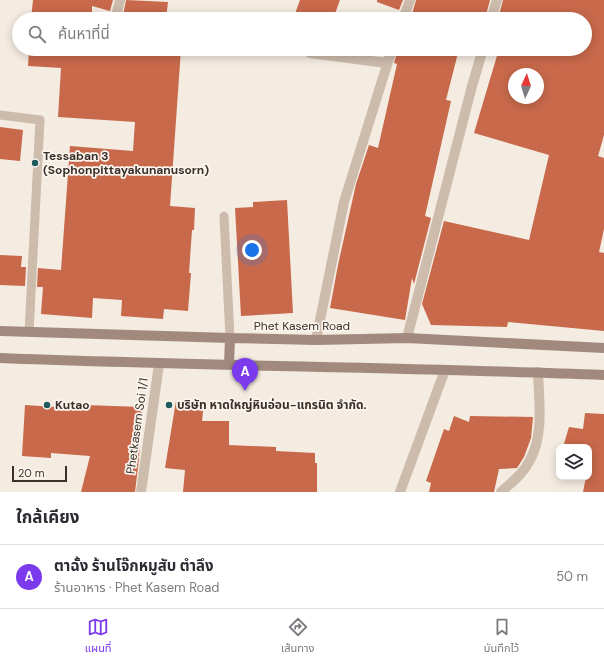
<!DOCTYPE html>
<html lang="th">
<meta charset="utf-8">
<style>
body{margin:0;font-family:"DM Sans","Noto Sans Thai",sans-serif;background:#f2f2f3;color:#2b2b33}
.controls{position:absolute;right:12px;bottom:12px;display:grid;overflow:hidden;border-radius:8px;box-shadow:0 2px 10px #0003}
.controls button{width:36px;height:36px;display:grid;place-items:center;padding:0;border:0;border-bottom:1px solid #e1e1e2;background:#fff;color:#2b2b33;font:20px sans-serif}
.compass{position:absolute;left:508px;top:68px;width:36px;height:36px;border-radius:50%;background:#fff;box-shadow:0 2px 10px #0003;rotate:4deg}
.scale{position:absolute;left:12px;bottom:10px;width:55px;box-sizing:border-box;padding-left:4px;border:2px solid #3b302b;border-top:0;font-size:11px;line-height:14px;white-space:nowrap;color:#3b302b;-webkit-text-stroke:3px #fbf5ee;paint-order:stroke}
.you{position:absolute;left:252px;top:250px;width:14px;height:14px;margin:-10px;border:3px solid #fff;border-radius:50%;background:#1a73e8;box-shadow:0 0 0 6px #1a73e833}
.badge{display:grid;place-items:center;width:26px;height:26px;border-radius:50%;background:#7c3aed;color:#fff;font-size:13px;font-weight:700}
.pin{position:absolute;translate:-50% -33px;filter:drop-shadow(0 1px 2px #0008)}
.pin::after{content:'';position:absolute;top:21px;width:14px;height:12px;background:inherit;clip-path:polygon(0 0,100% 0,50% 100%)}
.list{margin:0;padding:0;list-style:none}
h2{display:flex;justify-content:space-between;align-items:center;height:52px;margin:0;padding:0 16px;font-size:17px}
h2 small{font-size:13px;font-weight:400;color:#7c7c81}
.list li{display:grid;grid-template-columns:26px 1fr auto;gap:12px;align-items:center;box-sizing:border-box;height:64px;padding:0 16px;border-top:1px solid #e1e1e2}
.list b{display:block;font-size:15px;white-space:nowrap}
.list p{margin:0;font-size:13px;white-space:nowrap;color:#7c7c81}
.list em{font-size:13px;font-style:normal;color:#7c7c81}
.icon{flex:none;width:22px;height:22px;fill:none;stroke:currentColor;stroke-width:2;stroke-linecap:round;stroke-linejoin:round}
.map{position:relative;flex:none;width:604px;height:492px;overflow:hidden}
.search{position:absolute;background:#fff;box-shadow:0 2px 10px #0003;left:12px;right:12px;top:12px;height:44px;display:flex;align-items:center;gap:10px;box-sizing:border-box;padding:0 14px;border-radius:22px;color:#7c7c81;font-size:15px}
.sheet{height:116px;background:#fff}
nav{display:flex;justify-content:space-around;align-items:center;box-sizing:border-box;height:56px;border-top:1px solid #e1e1e2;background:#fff;font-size:11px;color:#7c7c81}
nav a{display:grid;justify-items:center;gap:2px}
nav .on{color:#7c3aed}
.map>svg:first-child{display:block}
.building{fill:#c8694b;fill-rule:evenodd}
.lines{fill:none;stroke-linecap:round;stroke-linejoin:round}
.service{stroke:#cdbbac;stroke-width:9}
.minor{stroke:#cdbbac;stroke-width:10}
.secondary{stroke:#a18a7d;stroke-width:10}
.poi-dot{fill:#1f5a5e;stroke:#fbf5ee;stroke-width:1.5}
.labels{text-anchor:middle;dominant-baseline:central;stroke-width:3.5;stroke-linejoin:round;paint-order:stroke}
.poi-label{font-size:12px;font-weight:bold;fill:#3b302b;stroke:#fbf5ee;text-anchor:start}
.street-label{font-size:12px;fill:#3b302b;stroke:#fbf5ee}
</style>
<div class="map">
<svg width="604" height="492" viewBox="0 0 604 492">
<rect width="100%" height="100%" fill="#f4ebe1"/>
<path class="building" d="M 33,0 L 113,0 L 110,11 L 92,6 L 92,15 L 64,14 L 64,19 L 31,19 Z
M 126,0 L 168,2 L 166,19 L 125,19 L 125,15 L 123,15 Z
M 300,0 L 340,0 L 333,19 L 293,19 Z
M 377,0 L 403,0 L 399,10 L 377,2 Z
M 416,0 L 490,0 L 485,19 L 425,19 L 412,14 Z
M 503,0 L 604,0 L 604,135 L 598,156 L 604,158 L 604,229 L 599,252 L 604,253 L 604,331 L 508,322 L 507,327 L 431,325 L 422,304 L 444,221 L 529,240 L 549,155 L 474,133 L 499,49 L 585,49 L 585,19 L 498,19 ZM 514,74 L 538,74 L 538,98 L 514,98 Z
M 29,49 L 181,49 L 170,206 L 195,208 L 194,230 L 192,230 L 189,273 L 191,273 L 188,311 L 164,309 L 163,319 L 121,316 L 122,300 L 93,298 L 92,318 L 41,314 L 43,287 L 37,287 L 38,268 L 61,270 L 70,146 L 133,151 L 135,122 L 58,117 L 61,68 L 28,66 Z
M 361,49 L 385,49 L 383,56 L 374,55 Z
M 398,49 L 459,49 L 446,100 L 451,101 L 425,216 L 431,218 L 414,284 L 412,278 L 405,320 L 330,308 L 338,265 L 356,184 L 369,145 L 378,148 L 397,64 L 394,63 Z
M 0,127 L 23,130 L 20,161 L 0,159 Z
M 287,200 L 293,313 L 241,316 L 235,208 L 253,207 L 253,202 Z
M 0,255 L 22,256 L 21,267 L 26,267 L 25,286 L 0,285 Z
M 176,401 L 204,403 L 202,421 L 229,421 L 229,445 L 276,447 L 276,451 L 315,453 L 315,463 L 317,463 L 317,492 L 183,492 L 185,470 L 165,468 Z
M 56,404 L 142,407 L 139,459 L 135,492 L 81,492 L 90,456 L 51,453 L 51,458 L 22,456 L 25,405 L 56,407 Z
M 585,413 L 604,414 L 604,492 L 583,492 L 586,477 L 589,477 L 589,447 L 563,447 L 569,427 L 583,429 Z
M 454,416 L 469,422 L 470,416 L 533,417 L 531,438 L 524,457 L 517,468 L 499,469 L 494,492 L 429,492 L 431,483 L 426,481 L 444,429 L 449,431 Z"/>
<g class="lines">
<path class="service" d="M 0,115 L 40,120 L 29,332
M 224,216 L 230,338"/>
<path class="minor" d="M 116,16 L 120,0
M 403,19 L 410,0
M 491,19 L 497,0
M 310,53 L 386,63
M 407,338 L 472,86 L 483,49
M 316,340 L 344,202 L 392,49
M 141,492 L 159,364
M 400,492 L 445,370
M 501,492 C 512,482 524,473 530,460 C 544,435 539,400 538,372"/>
<path class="secondary" d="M 0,331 L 230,338 L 316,340 L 407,338 L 604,348
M 0,358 C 201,366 403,367 604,375
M 229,365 L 230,338"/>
</g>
<g class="poi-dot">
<circle cx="35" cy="163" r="4"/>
<circle cx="47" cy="405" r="4"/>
<circle cx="169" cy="405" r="4"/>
</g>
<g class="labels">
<g class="poi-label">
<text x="43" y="156">Tessaban 3<tspan x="43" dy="14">(Sophonpittayakunanusorn)</tspan></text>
<text x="55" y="405">Kutao</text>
<text x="177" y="405">บริษัท หาดใหญ่หินอ่อน-แกรนิต จำกัด.</text>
</g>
<g class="street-label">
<text x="302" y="326">Phet Kasem Road</text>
<text transform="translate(137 426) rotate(-82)">Phetkasem Soi 1/1</text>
</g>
</g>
</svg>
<div class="controls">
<button><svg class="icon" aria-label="layers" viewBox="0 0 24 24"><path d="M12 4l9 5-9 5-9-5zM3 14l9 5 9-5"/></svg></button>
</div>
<svg class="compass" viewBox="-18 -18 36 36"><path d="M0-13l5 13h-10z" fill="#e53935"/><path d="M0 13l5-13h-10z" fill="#7c7c81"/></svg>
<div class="scale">20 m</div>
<div class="you"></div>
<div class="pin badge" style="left:245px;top:391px">A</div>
<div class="search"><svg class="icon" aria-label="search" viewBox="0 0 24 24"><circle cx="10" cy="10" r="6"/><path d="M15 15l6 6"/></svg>ค้นหาที่นี่</div>
</div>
<section class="sheet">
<h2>ใกล้เคียง<small></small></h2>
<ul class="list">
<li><span class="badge">A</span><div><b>ตาฉั้ง ร้านโจ๊กหมูสับ ตำลึง</b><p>ร้านอาหาร · Phet Kasem Road</p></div><em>50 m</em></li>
</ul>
</section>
<nav>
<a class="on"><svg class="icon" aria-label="map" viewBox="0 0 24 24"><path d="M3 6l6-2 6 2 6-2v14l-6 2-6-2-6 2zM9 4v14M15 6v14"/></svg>แผนที่</a>
<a><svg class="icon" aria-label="directions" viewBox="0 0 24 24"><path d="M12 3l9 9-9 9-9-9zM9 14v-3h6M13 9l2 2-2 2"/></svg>เส้นทาง</a>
<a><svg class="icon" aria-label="saved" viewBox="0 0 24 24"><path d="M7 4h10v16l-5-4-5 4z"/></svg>บันทึกไว้</a>
</nav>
